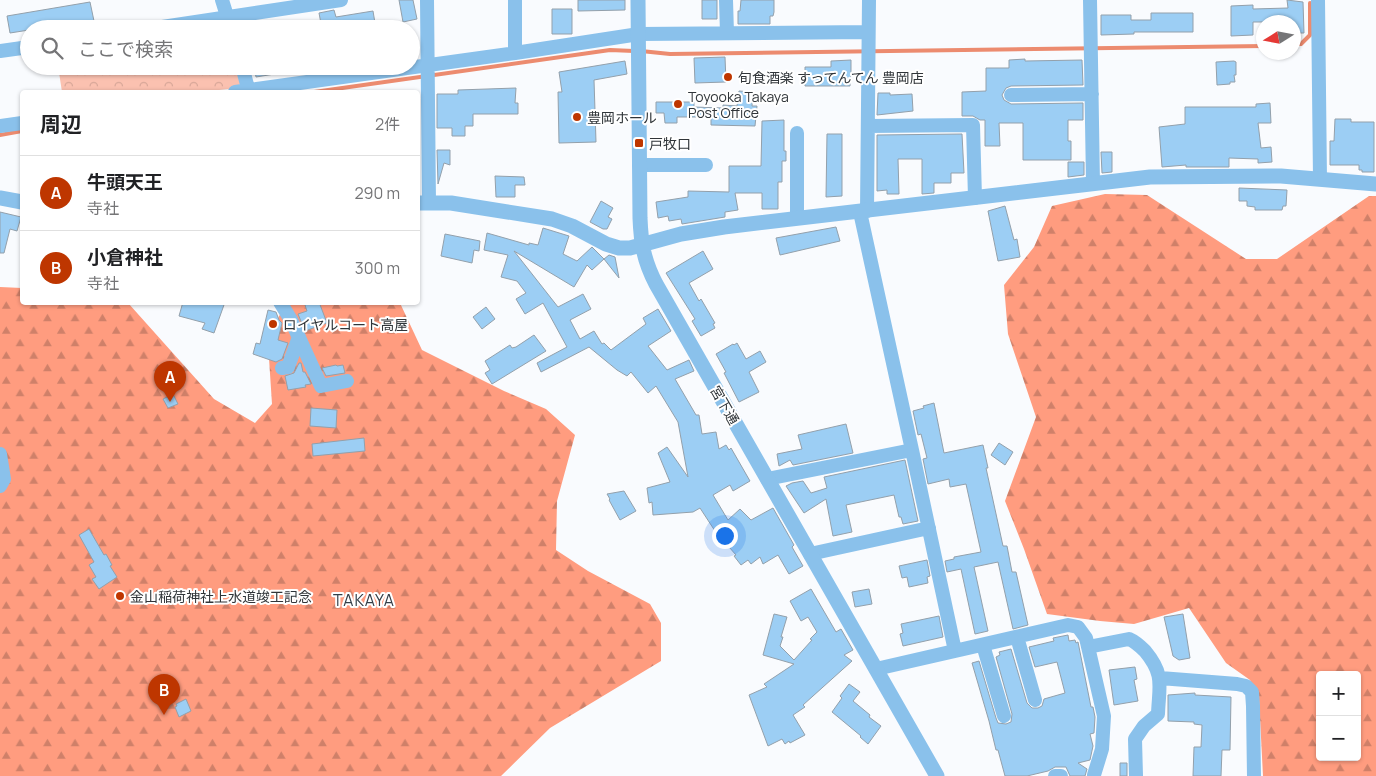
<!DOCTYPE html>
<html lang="ja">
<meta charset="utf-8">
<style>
body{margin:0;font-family:Manrope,"Noto Sans JP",sans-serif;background:#f6f6f6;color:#202124}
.controls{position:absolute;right:15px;bottom:15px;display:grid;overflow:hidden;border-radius:5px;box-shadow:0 1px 4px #0004}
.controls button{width:45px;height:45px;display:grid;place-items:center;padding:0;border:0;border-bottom:1px solid #e0e0e0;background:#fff;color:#202124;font:25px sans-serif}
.compass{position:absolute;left:1256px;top:15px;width:45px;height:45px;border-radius:50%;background:#fff;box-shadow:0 1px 4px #0004;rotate:259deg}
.you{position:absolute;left:724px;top:535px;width:18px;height:18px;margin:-12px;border:4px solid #fff;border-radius:50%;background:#1a73e8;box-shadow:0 0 0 8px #1a73e833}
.badge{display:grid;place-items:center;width:32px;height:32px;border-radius:50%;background:#be3600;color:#fff;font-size:16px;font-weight:700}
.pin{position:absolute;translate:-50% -41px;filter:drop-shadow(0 1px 2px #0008)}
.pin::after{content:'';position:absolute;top:26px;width:18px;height:15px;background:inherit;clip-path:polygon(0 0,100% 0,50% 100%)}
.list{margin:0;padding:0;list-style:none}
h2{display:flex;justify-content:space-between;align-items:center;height:65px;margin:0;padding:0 20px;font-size:21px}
h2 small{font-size:16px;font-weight:400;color:#757577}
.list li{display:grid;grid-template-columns:32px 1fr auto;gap:15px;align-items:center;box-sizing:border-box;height:75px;padding:0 20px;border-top:1px solid #e0e0e0}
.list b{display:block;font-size:19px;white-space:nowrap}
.list p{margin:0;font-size:16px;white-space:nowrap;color:#757577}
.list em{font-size:16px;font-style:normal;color:#757577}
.icon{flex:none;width:28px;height:28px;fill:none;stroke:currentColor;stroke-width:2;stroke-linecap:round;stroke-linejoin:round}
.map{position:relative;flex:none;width:1376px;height:776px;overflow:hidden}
.search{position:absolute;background:#fff;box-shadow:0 1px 4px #0004;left:20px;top:20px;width:400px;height:55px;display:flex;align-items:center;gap:12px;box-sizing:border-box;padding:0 18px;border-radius:28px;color:#757577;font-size:19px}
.panel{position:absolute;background:#fff;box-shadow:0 1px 4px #0004;left:20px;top:90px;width:400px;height:215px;border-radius:5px}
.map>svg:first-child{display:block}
.forest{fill:url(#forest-firs);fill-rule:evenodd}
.park{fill:url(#park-crowns)}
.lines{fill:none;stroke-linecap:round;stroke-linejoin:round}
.stream{stroke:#ec8b6f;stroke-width:4}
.building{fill:#9ccef4;stroke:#93a0ab}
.minor{stroke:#8ac1eb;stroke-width:14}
.tertiary{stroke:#8ac1eb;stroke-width:15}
.poi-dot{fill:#be3600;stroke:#fff;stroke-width:2}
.labels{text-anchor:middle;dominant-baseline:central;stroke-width:4;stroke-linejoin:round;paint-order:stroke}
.poi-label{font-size:14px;fill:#303539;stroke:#fff;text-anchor:start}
.street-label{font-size:14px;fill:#303539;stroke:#fff}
.quarter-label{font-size:16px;letter-spacing:1px;fill:#343f48;stroke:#fff}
</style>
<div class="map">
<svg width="1376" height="776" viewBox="0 0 1376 776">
<defs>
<pattern id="forest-firs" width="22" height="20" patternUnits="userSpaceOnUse" patternTransform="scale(1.25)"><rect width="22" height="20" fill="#ff9c7f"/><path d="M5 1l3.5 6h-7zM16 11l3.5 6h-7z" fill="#cf8069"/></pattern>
<pattern id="park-crowns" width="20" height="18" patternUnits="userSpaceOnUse" patternTransform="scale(1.25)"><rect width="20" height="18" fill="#fbc1b0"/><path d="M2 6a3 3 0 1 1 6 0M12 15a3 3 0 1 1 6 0" fill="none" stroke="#d7a698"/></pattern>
</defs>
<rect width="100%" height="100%" fill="#f9fbfe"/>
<path class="forest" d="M 1105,194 L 1147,195 L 1246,259 L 1277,259 L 1369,196 L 1376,196 L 1376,776 L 1263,776 L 1259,699 L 1250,680 L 1226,663 L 1189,608 L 1134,624 L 1100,621 L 1047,614 L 1024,549 L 1005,501 L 1036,417 L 1008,334 L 1004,285 L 1034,247 L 1052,206 ZM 1320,675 L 1357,675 L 1357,757 L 1320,757 Z
M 0,287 L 22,288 L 22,302 L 118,302 L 129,304 L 214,399 L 255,423 L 272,404 L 268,343 L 279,316 L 290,303 L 400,303 L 422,350 L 504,391 L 546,409 L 575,435 L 557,501 L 556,550 L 588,571 L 650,604 L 661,623 L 661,661 L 550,728 L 501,776 L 0,776 Z"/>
<path class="park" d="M 58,66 L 238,66 L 242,81 L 237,88 L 201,92 L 62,92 Z"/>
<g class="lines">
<path class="stream" d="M 1294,44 L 1301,44 L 1310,35 L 1310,3
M 641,51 L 670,54 L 1264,46
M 314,92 L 610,50 L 634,51
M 0,135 L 22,131"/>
</g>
<path class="building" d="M 399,0 L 413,0 L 417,19 L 403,22 Z
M 578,0 L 625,0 L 625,10 L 578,11 Z
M 702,0 L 717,0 L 717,19 L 702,19 Z
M 741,0 L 774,0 L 774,12 L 773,16 L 770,16 L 770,24 L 738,24 L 738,11 L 740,11 Z
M 1287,0 L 1303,2 L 1304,33 L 1294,33 L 1294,22 L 1253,22 L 1253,35 L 1231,36 L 1231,6 L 1253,5 L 1253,9 L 1288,8 Z
M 90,2 L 94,21 L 86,23 L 86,27 L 75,29 L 52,29 L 51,26 L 29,29 L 29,30 L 10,33 L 7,16 Z
M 552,9 L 572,9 L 572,34 L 552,34 Z
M 334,10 L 336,17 L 373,11 L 376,29 L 322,29 L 319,13 Z
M 1151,13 L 1193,13 L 1193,32 L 1134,32 L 1134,34 L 1101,35 L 1101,15 L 1131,15 L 1131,20 L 1151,20 Z
M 725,57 L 726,82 L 695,83 L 694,58 Z
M 1025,59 L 1025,61 L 1082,60 L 1083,85 L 1011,86 L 1006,88 L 1002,95 L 1004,100 L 1011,104 L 1083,103 L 1083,120 L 1068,120 L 1068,141 L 1071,141 L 1071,160 L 1023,160 L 1023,123 L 999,123 L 1000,146 L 985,146 L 985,120 L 980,120 L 973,116 L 962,116 L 962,92 L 986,91 L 986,68 L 1009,68 L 1009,60 Z
M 851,60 L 851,77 L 850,77 L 850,86 L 805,86 L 805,67 L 831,67 L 831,61 Z
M 625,61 L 627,74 L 594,80 L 596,142 L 559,143 L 558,92 L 562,92 L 559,72 Z
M 1234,61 L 1236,62 L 1236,75 L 1234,75 L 1235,82 L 1230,82 L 1230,84 L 1217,85 L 1216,62 Z
M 254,66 L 287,66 L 287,72 L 256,77 Z
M 516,88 L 515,103 L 518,103 L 518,114 L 473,114 L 473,126 L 465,126 L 465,136 L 452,136 L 452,128 L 437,128 L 437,94 L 458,94 L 458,90 Z
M 739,91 L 753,92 L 752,106 L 757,106 L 755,126 L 711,125 L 711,117 L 677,117 L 677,123 L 665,123 L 664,113 L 656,113 L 656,102 L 694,102 L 694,107 L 723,108 L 723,105 L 737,106 Z
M 878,93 L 890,93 L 890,95 L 912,94 L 913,111 L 877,115 Z
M 1270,103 L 1271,123 L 1258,123 L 1261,148 L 1271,147 L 1272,162 L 1258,163 L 1258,159 L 1229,158 L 1229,167 L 1186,167 L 1186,165 L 1162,167 L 1159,127 L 1185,124 L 1185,107 L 1256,107 L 1256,104 Z
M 1335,119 L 1351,119 L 1351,122 L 1374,122 L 1374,172 L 1362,172 L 1362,170 L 1359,170 L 1359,165 L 1330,165 L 1330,141 L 1334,141 Z
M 784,120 L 784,151 L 786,151 L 786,161 L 782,161 L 782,182 L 778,182 L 778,209 L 762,209 L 762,193 L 735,193 L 738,210 L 725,212 L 725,217 L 682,224 L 681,219 L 669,221 L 668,216 L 658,218 L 656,202 L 688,197 L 688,191 L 729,192 L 729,166 L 761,166 L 762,121 Z
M 827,134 L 842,134 L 842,196 L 826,197 Z
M 962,134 L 964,173 L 951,173 L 951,183 L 934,183 L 934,193 L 922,194 L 922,159 L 898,159 L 899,194 L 887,194 L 887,190 L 877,191 L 877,135 Z
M 437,150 L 450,150 L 450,165 L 444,163 L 438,184 Z
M 1101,152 L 1112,152 L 1112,172 L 1102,173 Z
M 1068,162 L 1084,162 L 1084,175 L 1068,177 Z
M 495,176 L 524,177 L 525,185 L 515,185 L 515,197 L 496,197 Z
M 1239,188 L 1287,190 L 1286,206 L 1283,206 L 1282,210 L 1255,210 L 1255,207 L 1247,206 L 1247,201 L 1239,201 Z
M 601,201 L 613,208 L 608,217 L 612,219 L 607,229 L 603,229 L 590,222 Z
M 1005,206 L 1014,240 L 1017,239 L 1020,257 L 998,261 L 988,211 Z
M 0,212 L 21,217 L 17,231 L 10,229 L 4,253 L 0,253 Z
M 836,227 L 840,241 L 780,255 L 776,238 Z
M 543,228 L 569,236 L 563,254 L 577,261 L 592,247 L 604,259 L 609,255 L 615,257 L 619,278 L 604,259 L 592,270 L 587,265 L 574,287 L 514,251 L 558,307 L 583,294 L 591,309 L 570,320 L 580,339 L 594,331 L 602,344 L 604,343 L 611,350 L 646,324 L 643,318 L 658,309 L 671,331 L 648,346 L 667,370 L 689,360 L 694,371 L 675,379 L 696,415 L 699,415 L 702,434 L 716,432 L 719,449 L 726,445 L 729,450 L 731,448 L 750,481 L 733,491 L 730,485 L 713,495 L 728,520 L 740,509 L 751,520 L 773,508 L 794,545 L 792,547 L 803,566 L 789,574 L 778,555 L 763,564 L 760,557 L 751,564 L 748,560 L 741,565 L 734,556 L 736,555 L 715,531 L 700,508 L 693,512 L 653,515 L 652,502 L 649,503 L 647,488 L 670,482 L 658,453 L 667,447 L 688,477 L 678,422 L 656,386 L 648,393 L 631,372 L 627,376 L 617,370 L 589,347 L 541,372 L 537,363 L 567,347 L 543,303 L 525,314 L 516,299 L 526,293 L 517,281 L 501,277 L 508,255 L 484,250 L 487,233 L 529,245 L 529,243 L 538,245 Z
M 445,234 L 480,241 L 479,251 L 474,250 L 472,263 L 441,256 Z
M 703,251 L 713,269 L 689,283 L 699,301 L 701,299 L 715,323 L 713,324 L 715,328 L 701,336 L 692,321 L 695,319 L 666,273 Z
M 183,302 L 225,302 L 214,333 L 202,329 L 205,323 L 179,316 Z
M 313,302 L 319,302 L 327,323 L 305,331 L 298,314 L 307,311 L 305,305 Z
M 486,307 L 495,319 L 482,329 L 473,317 Z
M 268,310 L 276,312 L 279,320 L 282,323 L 278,340 L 288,343 L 282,359 L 276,362 L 253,354 L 256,343 L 260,344 Z
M 534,335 L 546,351 L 492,384 L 485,373 L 490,370 L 485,361 L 510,345 L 512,348 L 516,347 Z
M 737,343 L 746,359 L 760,351 L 766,362 L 749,372 L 759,392 L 739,402 L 724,373 L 726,372 L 716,354 L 733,344 L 734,345 Z
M 299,363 L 301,363 L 303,372 L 305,372 L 311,384 L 305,385 L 306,387 L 288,390 L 285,376 L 294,373 Z
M 336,365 L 337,366 L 343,365 L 345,373 L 326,376 L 322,368 Z
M 173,394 L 178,404 L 168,408 L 163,399 Z
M 934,403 L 944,453 L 983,445 L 988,468 L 986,468 L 1003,546 L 1007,546 L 1012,572 L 1016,572 L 1028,625 L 1013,629 L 998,562 L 974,567 L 988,631 L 975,634 L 961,569 L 947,572 L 945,561 L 954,559 L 954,557 L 981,552 L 966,484 L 950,487 L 949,479 L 928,484 L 923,459 L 927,458 L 921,434 L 918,435 L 913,411 L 924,408 L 923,406 Z
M 311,408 L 337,410 L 336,428 L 310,426 Z
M 846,424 L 853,453 L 793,465 L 790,460 L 779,466 L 777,454 L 802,449 L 798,435 Z
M 364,438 L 365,451 L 313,456 L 312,444 Z
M 999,443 L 1013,452 L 1005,465 L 991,455 Z
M 905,460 L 918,521 L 903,524 L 901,517 L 899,517 L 894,495 L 846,505 L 852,532 L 833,536 L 826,499 L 804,513 L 786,486 L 792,483 L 803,481 L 811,493 L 827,488 L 824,477 Z
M 624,491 L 636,511 L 620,520 L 609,500 L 610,499 L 607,494 Z
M 89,529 L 104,555 L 106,554 L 112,565 L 110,566 L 117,577 L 99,589 L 92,579 L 96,577 L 89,565 L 94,562 L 79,535 Z
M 927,560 L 930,576 L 927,577 L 928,583 L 909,587 L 907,577 L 902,578 L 899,566 Z
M 811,589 L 836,632 L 841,629 L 853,650 L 844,655 L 852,661 L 803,705 L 805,707 L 793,715 L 805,735 L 790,743 L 789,741 L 785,744 L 782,739 L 768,746 L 749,695 L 767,687 L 764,684 L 794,664 L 763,655 L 774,614 L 787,617 L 781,637 L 783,637 L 780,646 L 794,660 L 812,640 L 810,639 L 817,632 L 808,617 L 801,621 L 790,601 Z
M 869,589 L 872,604 L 855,607 L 852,592 Z
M 1183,614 L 1190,658 L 1179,660 L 1173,656 L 1164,617 Z
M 939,616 L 943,637 L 903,646 L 900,634 L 903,633 L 901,624 Z
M 1068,635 L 1069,641 L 1075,640 L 1076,643 L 1078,642 L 1091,707 L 1093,707 L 1095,717 L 1094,733 L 1090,734 L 1093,746 L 1090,760 L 1078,763 L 1087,769 L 1085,776 L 1070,776 L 1066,767 L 1055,767 L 1048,771 L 1027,776 L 1005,776 L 998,750 L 996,750 L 989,721 L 972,663 L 979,661 L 996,718 L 998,723 L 1006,724 L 1011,722 L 1012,714 L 996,657 L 1000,655 L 999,652 L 1011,649 L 1027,703 L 1032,708 L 1038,708 L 1042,706 L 1044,699 L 1065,693 L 1057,662 L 1035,667 L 1029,647 L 1054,641 L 1053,638 Z
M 1135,667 L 1137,679 L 1134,680 L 1138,701 L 1114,705 L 1109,670 Z
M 849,684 L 860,692 L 853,701 L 870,715 L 869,717 L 881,726 L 868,744 L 860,737 L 861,736 L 832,712 L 842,698 L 840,696 Z
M 1195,693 L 1195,695 L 1231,697 L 1230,750 L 1222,750 L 1221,776 L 1193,776 L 1194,747 L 1201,747 L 1202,725 L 1194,724 L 1194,722 L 1168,721 L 1168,695 Z
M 186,699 L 191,711 L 179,717 L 175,707 L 177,706 L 176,704 Z
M 1120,763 L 1127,763 L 1127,776 L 1120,776 Z"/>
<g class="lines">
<path class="minor" d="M 222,0 L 231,29
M 427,0 L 429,202
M 726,0 L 727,33
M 1090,0 L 1093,183
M 1318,0 L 1320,179
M 149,29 L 341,0
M 0,51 L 29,47
M 515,53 L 639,34 L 868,32
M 242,66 L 249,92
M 235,92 L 515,53 L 515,0
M 1011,95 L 1092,94
M 0,126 L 22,123
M 868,126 L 973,125 L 975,198
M 639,165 L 706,165
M 867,211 L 869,0
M 860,212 L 912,450
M 797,218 L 797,133
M 280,302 L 291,320 L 321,386 L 347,381
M 282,368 L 288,367 L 299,337
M 0,454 L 4,479 L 0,486
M 767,479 L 912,450 L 955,651
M 810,554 L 929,528
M 1017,637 L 1035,700
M 983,645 L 1004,716
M 1088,647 L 1129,639 C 1136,642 1140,646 1145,651 C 1165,675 1159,686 1158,714 L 1144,726 L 1135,739 L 1136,776
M 876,669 L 1068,625 L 1078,627 L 1086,638 L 1104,716 L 1102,749 L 1094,775
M 1160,678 L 1237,684 L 1246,686 L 1252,692 L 1253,706 L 1254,776
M 1055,776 L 1061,776"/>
<path class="tertiary" d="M 638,0 L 640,218 C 641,244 644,261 656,284 L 937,776
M 0,198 L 22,202
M 418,203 L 451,203 L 552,219 L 572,226 L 606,244 L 619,248 L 630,248 L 681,234 L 724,227 L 1150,177 L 1281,176 L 1376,184"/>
</g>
<g class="poi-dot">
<circle cx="728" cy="77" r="5"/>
<circle cx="678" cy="104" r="5"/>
<circle cx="577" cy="117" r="5"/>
<rect x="634" y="138" width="10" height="10" rx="2.5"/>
<circle cx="273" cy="324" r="5"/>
<circle cx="120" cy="596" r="5"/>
</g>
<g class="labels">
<g class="poi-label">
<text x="738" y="77">旬食酒楽 すってんてん 豊岡店</text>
<text x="688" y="96">Toyooka Takaya<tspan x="688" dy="16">Post Office</tspan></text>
<text x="587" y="117">豊岡ホール</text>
<text x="649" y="143">戸牧口</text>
<text x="283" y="324">ロイヤルコート高屋</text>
<text x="130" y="596">金山稲荷神社上水道竣工記念</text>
</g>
<g class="street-label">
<text transform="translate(725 405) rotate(60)">宮下通</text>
</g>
<g class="quarter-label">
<text x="364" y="600">TAKAYA</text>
</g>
</g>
</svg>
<div class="controls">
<button>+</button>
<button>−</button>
</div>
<svg class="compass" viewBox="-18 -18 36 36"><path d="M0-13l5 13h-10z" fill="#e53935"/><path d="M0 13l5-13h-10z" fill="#757577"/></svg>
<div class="you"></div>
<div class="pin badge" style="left:170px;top:402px">A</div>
<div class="pin badge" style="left:164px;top:715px">B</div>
<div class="search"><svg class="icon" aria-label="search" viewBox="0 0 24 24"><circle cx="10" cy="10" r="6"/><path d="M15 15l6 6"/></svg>ここで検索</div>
<section class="panel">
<h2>周辺<small>2件</small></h2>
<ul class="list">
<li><span class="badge">A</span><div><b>牛頭天王</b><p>寺社</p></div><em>290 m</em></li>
<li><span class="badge">B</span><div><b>小倉神社</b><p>寺社</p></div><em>300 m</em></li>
</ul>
</section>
</div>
